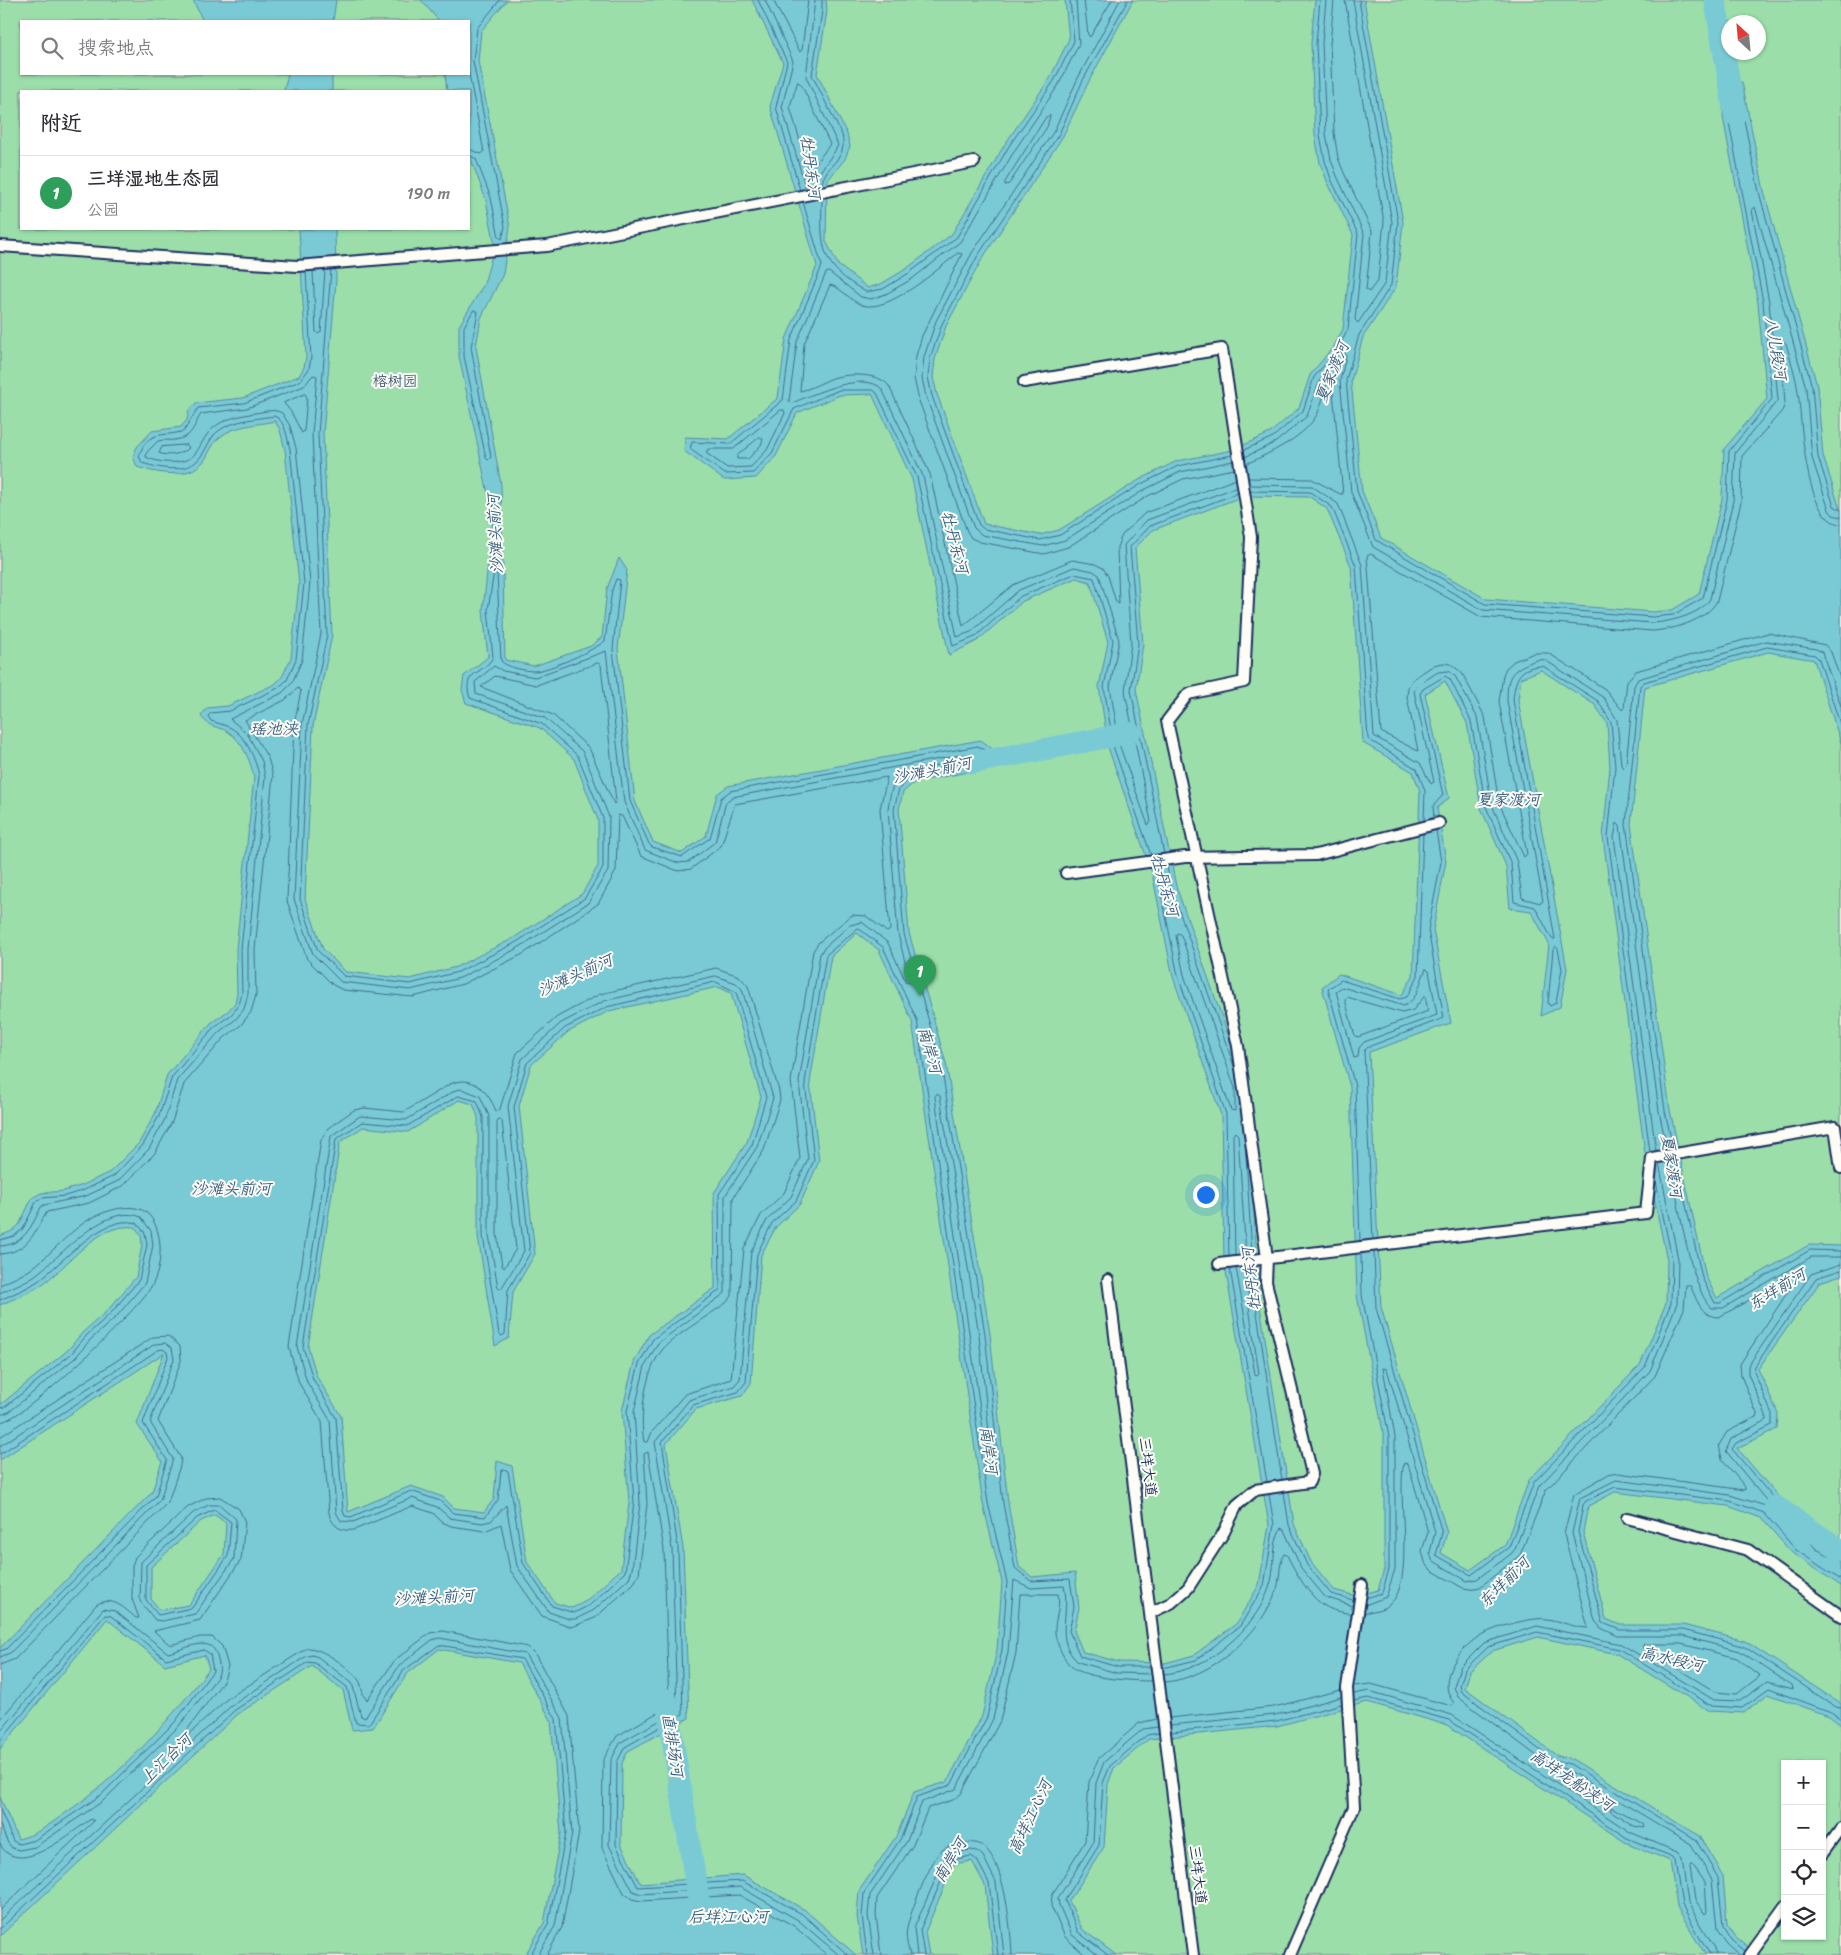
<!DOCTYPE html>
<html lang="zh">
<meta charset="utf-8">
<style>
body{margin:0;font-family:Sriracha,"LXGW WenKai TC",sans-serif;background:#f7f7f7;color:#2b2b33}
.controls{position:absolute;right:15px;bottom:15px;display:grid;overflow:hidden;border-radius:0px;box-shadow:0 1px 4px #0004}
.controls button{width:45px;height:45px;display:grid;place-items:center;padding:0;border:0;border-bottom:1px solid #e1e1e2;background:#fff;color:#2b2b33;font:25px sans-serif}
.compass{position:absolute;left:1721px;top:15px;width:45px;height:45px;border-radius:50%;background:#fff;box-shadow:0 1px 4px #0004;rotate:334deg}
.you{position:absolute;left:1205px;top:1194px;width:18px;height:18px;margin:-12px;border:4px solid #fff;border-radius:50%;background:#1a73e8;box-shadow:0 0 0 8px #1a73e833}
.badge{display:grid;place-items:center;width:32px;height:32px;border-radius:50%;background:#111827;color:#fff;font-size:16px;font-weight:700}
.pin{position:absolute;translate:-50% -41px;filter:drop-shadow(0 1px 2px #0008)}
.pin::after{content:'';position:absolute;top:26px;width:18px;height:15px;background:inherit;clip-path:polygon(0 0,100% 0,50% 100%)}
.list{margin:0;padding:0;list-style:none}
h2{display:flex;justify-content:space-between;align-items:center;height:65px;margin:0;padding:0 20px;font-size:21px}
h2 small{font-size:16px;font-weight:400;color:#7c7c81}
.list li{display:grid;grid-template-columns:32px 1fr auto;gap:15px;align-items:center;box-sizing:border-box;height:75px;padding:0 20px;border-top:1px solid #e1e1e2}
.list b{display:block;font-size:19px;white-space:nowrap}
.list p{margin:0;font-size:16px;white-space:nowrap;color:#7c7c81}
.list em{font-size:16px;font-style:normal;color:#7c7c81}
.icon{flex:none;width:28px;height:28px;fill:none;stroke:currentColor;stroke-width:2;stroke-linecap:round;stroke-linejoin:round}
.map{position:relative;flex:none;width:1841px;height:1955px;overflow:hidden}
.search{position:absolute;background:#fff;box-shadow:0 1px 4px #0004;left:20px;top:20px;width:450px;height:55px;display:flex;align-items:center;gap:12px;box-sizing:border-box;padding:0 18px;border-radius:0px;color:#7c7c81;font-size:19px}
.panel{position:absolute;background:#fff;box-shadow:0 1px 4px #0004;left:20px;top:90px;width:450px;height:140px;border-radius:0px}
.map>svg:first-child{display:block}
.green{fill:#9bdea9;stroke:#5b8684;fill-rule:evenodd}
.water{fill:#7acad6;stroke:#548ca6;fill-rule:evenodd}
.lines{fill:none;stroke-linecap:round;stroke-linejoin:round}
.shore{stroke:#416d8e;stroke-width:1}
.river{stroke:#7acad6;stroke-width:22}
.minor-casing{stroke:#1b2f5e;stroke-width:14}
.minor{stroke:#fdfcf7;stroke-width:10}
.labels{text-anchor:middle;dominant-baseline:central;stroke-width:4;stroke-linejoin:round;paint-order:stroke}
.park-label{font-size:15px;fill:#3b5b71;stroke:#fdfcf7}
.street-label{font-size:15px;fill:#1b2f5e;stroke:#fdfcf7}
.water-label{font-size:16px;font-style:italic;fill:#385e82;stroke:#fdfcf7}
</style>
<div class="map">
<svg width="1841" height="1955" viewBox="0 0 1841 1955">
<rect width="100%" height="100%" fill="#f9eee5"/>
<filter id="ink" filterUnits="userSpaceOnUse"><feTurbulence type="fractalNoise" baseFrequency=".02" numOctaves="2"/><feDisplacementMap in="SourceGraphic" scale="10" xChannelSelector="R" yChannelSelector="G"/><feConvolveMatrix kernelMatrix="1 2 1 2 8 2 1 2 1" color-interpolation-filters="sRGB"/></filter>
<g filter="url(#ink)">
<path class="green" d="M 0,0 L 1841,0 L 1841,1955 L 0,1955 ZM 21,21 L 469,21 L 469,74 L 21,74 ZM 1728,22 L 1758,22 L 1758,52 L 1728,52 ZM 21,91 L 469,91 L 469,229 L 21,229 ZM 1785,1764 L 1822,1764 L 1822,1936 L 1785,1936 Z"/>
<path class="water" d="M 193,0 L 336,0 L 333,21 L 203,21 Z
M 421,0 L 507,0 L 481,31 L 478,61 L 510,227 L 503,274 L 481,318 L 476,347 L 501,485 L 505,660 L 534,666 L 591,646 L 602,637 L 607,589 L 619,558 L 627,570 L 618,649 L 635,801 L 653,842 L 682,853 L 706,836 L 717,794 L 728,786 L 981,740 L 1012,764 L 915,782 L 903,792 L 899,809 L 909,933 L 946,1063 L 990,1334 L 1008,1503 L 1019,1567 L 1032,1577 L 1075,1573 L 1079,1608 L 1074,1631 L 1083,1652 L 1119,1662 L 1165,1663 L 1194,1655 L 1236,1624 L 1259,1585 L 1269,1525 L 1224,1260 L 1221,1115 L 1173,977 L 1152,873 L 1109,750 L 1099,687 L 1108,642 L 1090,582 L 1076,578 L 1023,601 L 977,641 L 949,655 L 912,479 L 872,394 L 840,395 L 797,413 L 776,456 L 756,478 L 724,480 L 684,451 L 685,437 L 728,439 L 778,398 L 786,339 L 817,266 L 770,106 L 783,63 L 752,0 L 826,0 L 827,11 L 817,74 L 847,134 L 850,146 L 845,159 L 827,181 L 826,241 L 838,265 L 868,288 L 881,284 L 906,269 L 952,234 L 1005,144 L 1050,78 L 1069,39 L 1065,0 L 1133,0 L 1088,83 L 1063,136 L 982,259 L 946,326 L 935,359 L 933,377 L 937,394 L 984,524 L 1040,535 L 1059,530 L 1139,480 L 1177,461 L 1233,450 L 1270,433 L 1299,408 L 1310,375 L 1334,346 L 1343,329 L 1353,235 L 1327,181 L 1320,163 L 1315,135 L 1311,43 L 1315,0 L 1364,0 L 1403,222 L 1396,287 L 1363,337 L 1351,381 L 1362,491 L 1381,538 L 1486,599 L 1653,612 L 1672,610 L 1699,594 L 1722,499 L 1724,449 L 1767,399 L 1758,303 L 1723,117 L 1724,86 L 1742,82 L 1764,191 L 1817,386 L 1823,456 L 1841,512 L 1841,743 L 1814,660 L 1768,652 L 1645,687 L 1631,824 L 1670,1110 L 1706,1277 L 1717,1298 L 1809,1245 L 1841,1246 L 1841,1275 L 1820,1282 L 1758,1369 L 1778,1413 L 1777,1429 L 1737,1448 L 1820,1546 L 1841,1557 L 1841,1586 L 1792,1553 L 1761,1518 L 1728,1506 L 1615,1492 L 1588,1506 L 1583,1532 L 1606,1619 L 1620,1625 L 1683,1625 L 1745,1641 L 1841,1704 L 1841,1725 L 1829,1716 L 1768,1694 L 1743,1713 L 1710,1711 L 1617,1654 L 1538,1637 L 1492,1651 L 1470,1671 L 1465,1688 L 1556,1755 L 1572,1759 L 1699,1836 L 1723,1876 L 1727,1924 L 1735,1936 L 1757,1955 L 1705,1954 L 1677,1907 L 1670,1861 L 1625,1842 L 1447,1725 L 1367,1702 L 1277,1726 L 1149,1739 L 1114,1768 L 1108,1784 L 1104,1847 L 1069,1901 L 1082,1929 L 1116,1955 L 993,1955 L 985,1885 L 972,1861 L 954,1864 L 925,1932 L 929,1955 L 863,1955 L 857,1916 L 859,1891 L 897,1835 L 914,1792 L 947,1782 L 982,1716 L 997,1650 L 1002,1582 L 983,1504 L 912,1021 L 879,950 L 857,933 L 831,956 L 810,1082 L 819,1161 L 800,1204 L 776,1227 L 761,1255 L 751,1383 L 742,1396 L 696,1409 L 666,1444 L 683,1548 L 689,1718 L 628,1751 L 622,1763 L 621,1844 L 640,1883 L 743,1875 L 805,1910 L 856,1955 L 525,1955 L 544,1923 L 561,1833 L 551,1720 L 519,1663 L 439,1649 L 407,1674 L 373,1728 L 352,1730 L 343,1690 L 312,1666 L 238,1714 L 0,1936 L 0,1797 L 18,1839 C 36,1835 49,1825 64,1814 C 122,1775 167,1723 209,1669 L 205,1655 L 165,1665 L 107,1619 L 0,1749 L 0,1648 L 152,1492 L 162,1461 L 137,1424 L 164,1353 L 0,1460 L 0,1405 L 68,1350 L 82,1333 L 108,1310 L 136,1277 L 142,1245 L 141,1235 L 135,1227 C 95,1222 69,1268 38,1287 C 27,1294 13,1299 0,1305 L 0,1236 L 12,1231 L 19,1225 L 32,1198 L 41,1193 L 64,1191 L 83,1185 L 110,1172 L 139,1143 L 155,1114 L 167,1075 L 211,1023 L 228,1011 L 235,1003 L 237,993 L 236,949 L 254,777 C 251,763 243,742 230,733 C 218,725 211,730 201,716 L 207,708 L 228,706 L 275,684 L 282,677 L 291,658 L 299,584 L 285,450 L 280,430 L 275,421 C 257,425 234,425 220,437 C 212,443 209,455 203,462 C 187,480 156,473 137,467 L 133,456 L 137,447 L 152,431 L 181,427 L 187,420 L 189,410 L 196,403 L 243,398 L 299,376 L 304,367 L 306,357 L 299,229 L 335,229 L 336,281 L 323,434 L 332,635 L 313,726 L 305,899 L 323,949 L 346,972 L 410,979 L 456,967 L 512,939 L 582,894 L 598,866 L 598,820 L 574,759 L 540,728 L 466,703 L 462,690 L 464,676 L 488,657 L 483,610 L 493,518 L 459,356 L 459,326 L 484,284 L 495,245 L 486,200 L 469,154 L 469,91 L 447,91 L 445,74 L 469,74 L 469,21 L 439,21 ZM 1244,496 L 1310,497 L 1327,509 L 1351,566 L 1363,743 L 1413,772 L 1420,791 L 1413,976 L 1402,995 L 1339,974 L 1322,987 L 1350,1087 L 1357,1295 L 1384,1437 L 1384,1569 L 1378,1590 L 1356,1596 L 1334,1590 L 1311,1562 L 1294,1524 L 1260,1306 L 1246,1086 L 1176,886 L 1136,689 L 1143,644 L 1135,548 L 1153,530 ZM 1541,670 L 1595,705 L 1607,723 L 1610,767 L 1603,837 L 1645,1154 L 1667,1260 L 1666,1303 L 1640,1365 L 1529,1480 L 1505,1545 L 1470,1570 L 1441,1553 L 1447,1533 L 1381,1307 L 1369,1052 L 1451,1023 L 1433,930 L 1446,861 L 1437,808 L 1449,798 L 1425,694 L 1445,681 L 1467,723 L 1481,808 L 1506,866 L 1510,908 L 1531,911 L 1549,944 L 1541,1016 L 1560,1007 L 1567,969 L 1518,700 L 1521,678 ZM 718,987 L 731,993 L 761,1097 L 747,1142 L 714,1193 L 715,1288 L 649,1335 L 634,1362 L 622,1411 L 629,1503 L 621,1569 L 586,1601 L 572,1608 L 555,1603 L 527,1562 L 512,1466 L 497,1461 L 494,1499 L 484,1512 L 454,1508 L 443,1497 L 411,1486 L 348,1512 L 341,1416 L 317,1377 L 308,1347 L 340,1142 L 363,1127 L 408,1132 L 459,1100 L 473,1104 L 478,1117 L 478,1236 L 495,1346 L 509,1338 L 513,1292 L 535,1254 L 519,1106 L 531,1065 L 568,1032 L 609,1011 ZM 215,1515 L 226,1523 L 224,1554 L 189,1605 L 160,1610 L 151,1599 L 151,1567 L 201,1521 Z
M 288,74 L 332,74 L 332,91 L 284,91 Z"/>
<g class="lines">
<path class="shore" d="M 758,0 L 787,62 L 776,107 L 800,190
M 765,0 L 793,61 L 782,107 L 806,189
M 773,0 L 800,52 L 802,50 L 808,0
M 815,0 L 806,77 L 838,145 C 832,160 816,169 816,187
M 822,0 L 822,11 L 812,75 L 842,135 C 849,161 822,165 822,186
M 1076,0 L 1079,44 L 1059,84 L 1015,150 L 960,242 L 912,279 L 886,294 L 871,299 L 861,297 L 829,272 L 826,273 L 797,342 L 789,401 L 792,403 C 812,395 864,370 882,389 L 923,476 L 957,637 L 971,632 L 1019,590 L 1074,567 L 1093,571 L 1099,575 L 1119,640 L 1110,687 L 1120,747 L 1148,825 L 1151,822 L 1125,691 L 1131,643 L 1124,545 L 1147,520 L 1237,487
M 1084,0 L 1088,35 L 1090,37 L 1112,0
M 1120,0 L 1078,78 L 1054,131 L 972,253 L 936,321 L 924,357 L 922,378 L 926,397 L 974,528 L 982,535 L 1043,546 L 1065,540 L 1144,490 L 1180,472 L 1233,461
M 1128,0 L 1083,80 L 1059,134 L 977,257 L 942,324 L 930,358 L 928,377 L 932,396 L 979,525 L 984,529 L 1040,540 L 1060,535 L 1141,484 L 1178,466 L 1232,455
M 1326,0 L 1322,43 L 1326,134 L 1331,160 L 1337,176 L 1364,234 L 1355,320 L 1358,323 L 1385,283 L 1392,222 L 1353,0
M 1334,0 L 1330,44 L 1334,133 L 1338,158 L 1344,173 L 1372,231 L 1366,290 L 1369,292 L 1378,280 L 1384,222 L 1345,0
M 1359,0 L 1398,222 L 1391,285 L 1359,335 L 1346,380 L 1357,491 L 1376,540 L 1485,604 L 1653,617 L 1673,615 L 1703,598 L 1727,500 L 1729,451 L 1772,399 L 1763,302 L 1728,117 L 1729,91 L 1736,89 L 1738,91 L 1759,192 L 1812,387 L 1818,457 L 1834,506 L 1841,510
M 469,74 L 484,152 L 481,154 L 469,149
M 798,82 L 801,84 L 830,144 L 811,170 L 808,168 L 790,107 Z
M 1050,116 L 1047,127 L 1009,184 L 1005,185 L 1005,182 L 1046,117 Z
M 469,155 L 476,159 L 491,198 L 499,237 L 502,239 L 505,227 L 473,61 L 477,28 L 500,0
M 822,198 C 821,248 819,265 866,292 L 883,289 L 909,273 L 957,237 L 1009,146 L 1054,81 L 1074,41 L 1070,0
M 803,202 L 822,266 L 791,340 L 783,400 L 730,444 L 692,442 L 690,449 L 725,474 L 753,473 L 772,453 L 794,409 L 839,390 L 873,390 L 877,393 L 917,477 L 953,646 L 975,637 L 1021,596 L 1074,574 L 1094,578 L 1113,641 L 1104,687 L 1114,749 L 1151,855
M 331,270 L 318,434 L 327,635 L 308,725 L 300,899 L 318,951 L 344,976 L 410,984 L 458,972 L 515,943 L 585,898 L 603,868 L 603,818 L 578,756 L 542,724 L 470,698 C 461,670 483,676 493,657 L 488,610 L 494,571 L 497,573 L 501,661 C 506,667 525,671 534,671 C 548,671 594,650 605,641 L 612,590 L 616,579 L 620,580 L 613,649 L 630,801 L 649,844 L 652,847 L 682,857 L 710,838 L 721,798 L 730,791 L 978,746 L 995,758 L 995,762 L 913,777 L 899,789 L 894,809 L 904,934 L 941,1064 L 985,1334 L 1003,1503 L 1015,1568 L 1031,1581 L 1070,1579 L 1074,1607 L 1069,1631 L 1080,1656 L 1118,1667 L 1150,1667
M 313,271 L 316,332 L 318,334 L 321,332 L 325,270
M 474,310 L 478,312 L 471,347 L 491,457 L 488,460 L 486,458 L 464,356 L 464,327 Z
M 305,394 L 307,397 L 304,431 L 302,433 L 291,412 L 284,403 Z
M 781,410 L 784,410 L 785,413 L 767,450 L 751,467 L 727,468 L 706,453 L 708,449 L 733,449 Z
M 760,437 L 763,439 L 761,445 L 748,459 L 737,459 L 737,456 Z
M 187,445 L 189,448 C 183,454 167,457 159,453 L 162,447 Z
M 1244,450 L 1273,437 L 1303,411 L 1314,377 L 1338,349 L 1348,329 L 1358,234 L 1331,179 L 1325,161 L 1320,135 L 1316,43 L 1320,0
M 1245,457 L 1276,442 L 1307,416 L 1320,380 L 1345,353 L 1346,356 L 1340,381 L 1351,492 L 1373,547 L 1483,610 L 1652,623 C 1670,622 1700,615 1710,599 L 1733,501 L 1735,453 L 1778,400 L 1769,302 L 1752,210 L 1755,207 L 1806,388 L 1812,458 L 1829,510 L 1833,515 L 1841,517
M 1246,464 C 1268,454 1301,439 1315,418 C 1321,409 1323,395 1327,384 L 1332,382 L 1343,494 L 1340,494 L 1312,479 L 1248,478
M 1234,469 L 1183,479 L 1148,496 L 1068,547 L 1044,554 L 980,542 L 971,538 L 967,531 L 919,401 L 914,378 L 916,356 L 922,336 L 962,254 L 958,253 C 939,268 888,314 862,305 C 850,301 841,287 830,285 L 804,344 L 800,391 C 811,389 822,382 833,378 C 848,373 880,373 889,386 L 930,474 L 963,626 L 1013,585 L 1072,560 L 1095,564 L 1103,568 L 1108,576 L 1116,602 L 1119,604 L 1117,547 L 1122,535 L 1145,513 L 1236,479
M 1249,485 L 1312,486 L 1338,504 L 1362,565 L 1374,736 L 1420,763 L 1431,784 L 1434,782 L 1414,691 L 1418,685 L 1438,672 L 1449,671 L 1455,676 L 1477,717 L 1492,805 L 1517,862 L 1522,898 L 1540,903 L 1543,901 L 1507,701 C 1507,679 1509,671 1529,663 C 1535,660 1539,659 1545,660 L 1604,698 L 1617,720 L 1621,765 L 1623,768 L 1626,765 L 1634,686 L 1638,679 L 1766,641 L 1816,649 L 1822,652 L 1841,706
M 1250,491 L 1310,492 L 1332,507 L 1356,566 L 1368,739 L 1417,769 L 1425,791 L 1424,821
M 1841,524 C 1804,523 1802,419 1798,392 C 1796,376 1790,359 1786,343 L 1783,341 L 1781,344 L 1785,404 L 1782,411 L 1742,456 L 1741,502 L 1717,601 C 1706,621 1672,630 1652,631 L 1481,617 L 1371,554 L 1367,556 L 1381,732 L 1418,751 L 1407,697 L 1408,687 L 1413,679 L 1434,665 L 1442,663 L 1451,664 L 1462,673 L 1485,717 L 1499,803 L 1524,857 L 1527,854 L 1499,702 L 1503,675 L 1506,668 L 1514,661 L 1534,653 L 1548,653 L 1605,689 L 1622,710 L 1624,708 L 1627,681 L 1636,671 L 1768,633 L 1825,645 L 1831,652 L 1841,681
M 598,663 L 601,665 L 616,801 L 614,804 L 589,748 L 553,715 L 481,687 L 495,676 L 536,685 Z
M 1434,818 L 1433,806 L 1443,795 L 1420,694 L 1423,689 L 1445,676 L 1450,679 L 1471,721 L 1486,807 L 1511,864 L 1514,902 L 1535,907 L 1552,939 L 1555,939 L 1513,700 C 1515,680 1518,666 1543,666 L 1598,701 L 1611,722 L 1615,767 L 1608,837 L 1650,1152
M 1164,854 L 1131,690 L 1138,644 L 1130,547 L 1150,526 L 1238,493
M 1167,866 L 1171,888 L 1235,1069
M 1156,867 L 1178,976 L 1226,1114 L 1229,1257
M 1178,933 L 1181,935 L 1235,1088 L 1235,1111 L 1231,1110 L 1184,975 L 1176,936 Z
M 1556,947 L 1558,949 L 1562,969 L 1556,1003 L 1550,1006 L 1548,1003 L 1553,950 Z
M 1426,969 L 1429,971 L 1437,1015 L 1364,1042 L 1359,1048 L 1358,1057 L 1354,1058 L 1336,991 L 1342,987 L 1404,1006 C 1419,999 1420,980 1426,969 Z
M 716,976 L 736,983 L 742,989 L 773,1098 L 757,1147 L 725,1196 L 725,1293 L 658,1343 L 645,1366 L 634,1412 L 640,1503 L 632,1570 L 629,1578 L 594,1610 L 576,1619 L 569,1619 L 549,1612 L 517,1566 L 506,1505 L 491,1521 L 482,1523 L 450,1518 L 437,1507 L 412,1498 L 353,1522 L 341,1521 L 336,1512 L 330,1420 L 307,1382 L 297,1347 L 331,1136 L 360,1116 L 406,1120 L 456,1090 L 462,1089 L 480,1096 L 489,1116 L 489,1235 L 498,1288 L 501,1289 L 524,1251 L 508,1106 L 522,1059 L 561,1023 L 604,1001 Z
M 716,982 L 736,992 L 766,1097 L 752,1145 L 719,1194 L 720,1290 L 653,1339 L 639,1364 L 627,1411 L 634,1502 L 625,1572 L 590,1605 L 574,1613 L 552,1606 L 523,1563 L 508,1471 L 504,1469 L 501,1471 L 498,1500 L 485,1517 L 453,1513 L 440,1501 L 411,1491 L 351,1517 L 345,1516 L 343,1511 L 336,1418 L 313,1379 L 303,1347 L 336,1139 L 362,1122 L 407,1126 L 458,1096 L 477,1101 L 483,1117 L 483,1236 L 499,1334 L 502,1336 L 505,1334 L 508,1290 L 530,1253 L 514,1107 L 527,1063 L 565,1028 L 607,1007 Z
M 1425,996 L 1428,1011 L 1358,1037 L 1355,1036 L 1345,1000 L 1347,997 L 1402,1013 L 1413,1010 Z
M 937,1094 L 940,1096 L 979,1335 L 990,1442 L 988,1445 L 985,1443 L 935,1097 Z
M 499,1119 L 502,1121 L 516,1249 L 504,1268 L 502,1266 L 497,1234 L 497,1122 Z
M 1245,1140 L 1252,1254
M 1673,1148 L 1665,1111 L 1626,824 L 1640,686 L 1644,682 L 1767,647 L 1815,655 L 1819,659 L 1841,727
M 1656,1151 L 1614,837 L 1617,823 L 1620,826 L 1659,1111 L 1667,1149
M 1676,1160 L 1702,1278 L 1715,1303 L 1720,1303 L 1810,1250 L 1841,1251
M 1670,1161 C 1676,1190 1691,1293 1712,1308 L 1723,1308 L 1811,1257 L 1841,1257
M 1373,1239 L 1364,1051 L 1368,1047 L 1444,1018 L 1428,930 L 1441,862 L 1436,830
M 0,1240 L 14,1236 L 23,1229 L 36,1202 L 42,1198 L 65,1196 L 84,1190 L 114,1176 L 143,1145 L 159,1116 L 172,1077 L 214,1027 L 231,1015 L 239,1005 L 242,993 L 241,949 L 259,776 C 256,760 246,736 231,728 C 225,725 217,723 211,721 L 208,716 L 211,713 L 230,711 L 278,688 L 287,680 L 296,659 L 304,583 L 290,449 C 287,439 286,420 274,416 C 256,419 229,420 215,434 C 208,441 205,453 198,460 C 184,474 158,468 142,463 L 139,456 C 148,428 164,438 184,431 L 198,408 L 244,403 L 300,381 L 309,369 L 311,357 L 306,272
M 1360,1241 L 1355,1086 L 1328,989 L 1341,980 L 1400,999 L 1407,997 L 1418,976 L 1423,834
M 0,1246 C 24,1245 32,1226 41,1207 L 44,1205 L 86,1196 L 118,1181 L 149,1149 L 165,1119 L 177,1080 L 219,1032 L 236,1019 L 244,1009 L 248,994 L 248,949 L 265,777 L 262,761 L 247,733 L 230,719 L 282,693 L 292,683 L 302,660 L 310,582 L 296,448 L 290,426 L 282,413 C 273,408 264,412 255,413 C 240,416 224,418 212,429 C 204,436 201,447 194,455 C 183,466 158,463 146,457 L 147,452 L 158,441 C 164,439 169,441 174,440 C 194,437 192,428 201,414 L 247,408 L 304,386 L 313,375 L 317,376 L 312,434 L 321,634 L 302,725 L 294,899 L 313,954 L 341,982 L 410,990 L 460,978 L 518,948 L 588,903 L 608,871 L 609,817 L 583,752 L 545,718 L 476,694 L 475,682 L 494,666 L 503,671 L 535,677 L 606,651 L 624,802 L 645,850 L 678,863 L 689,862 L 715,842 L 726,802 L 732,797 L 977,752 L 981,754 L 980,759 C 957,763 905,765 893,786 C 890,793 889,802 888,809 L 898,934 L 910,982 L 906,982 L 888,943 L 862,922 L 850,925 L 824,948 L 820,954 L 799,1082 L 808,1159 L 791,1197 L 767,1220 L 751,1252 L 740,1379 L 734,1386 L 689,1400 L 655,1442 L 672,1549 L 677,1711 L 621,1742 L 611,1760 L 609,1845 L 633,1891 L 641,1894 L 740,1887 L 798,1920 L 839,1955
M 1374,1252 L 1376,1308 L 1442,1533 L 1436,1555 L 1471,1575 L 1509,1547 L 1534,1482 L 1645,1367 L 1671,1303 L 1672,1259 L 1656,1181
M 1361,1253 L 1362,1295 L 1389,1437 L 1389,1569 L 1382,1593 L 1366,1598
M 0,1254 C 29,1252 34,1232 47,1212 L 89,1203 L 123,1186 L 155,1153 L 172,1122 L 184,1084 L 224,1038 L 241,1025 L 251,1012 L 256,995 L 255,949 L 273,776 L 268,758 L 245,720 L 285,700 L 298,688 L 301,691 L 294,724 L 287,901 L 307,959 L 333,985 L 343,990 L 413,997 L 463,984 L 523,954 L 598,904 L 616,871 L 618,815 L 622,816 L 641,856 L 678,871 L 691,869 L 721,846 L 735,804 L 887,777 L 880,809 L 890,930 L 887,932 L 866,916 L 852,915 L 819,942 L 813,951 L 791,1081 L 800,1158 L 784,1193 L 761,1215 L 744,1249 L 731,1379 L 685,1394 L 652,1432 L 648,1442 L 644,1442 C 639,1415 645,1370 663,1349 C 674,1336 711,1314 726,1303 L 732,1296 L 733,1198 L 764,1150 L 780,1100 L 779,1091 L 748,986 L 739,976 L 716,968 L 600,994 L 557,1017 L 517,1053 L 499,1112 L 496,1111 C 488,1091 473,1074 450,1084 L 404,1112 L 364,1108 L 354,1110 L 328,1128 L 321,1140 L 289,1347 L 299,1383 L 322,1422 L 329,1513 C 332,1526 341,1532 354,1530 L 412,1506 L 433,1513 L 442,1522 L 451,1526 L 485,1531 L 501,1524 L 510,1570 L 542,1616 L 572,1627 L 595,1618 L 634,1583 L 639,1574 L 647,1504 L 644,1454 L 648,1452 L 664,1550 L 669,1706 L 617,1736 L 603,1760 L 602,1848 L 624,1893 L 632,1899 L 641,1901 L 739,1895 L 794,1926 L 827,1955
M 1235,1256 L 1233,1135 L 1235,1132 L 1238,1135 L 1246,1255
M 1253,1266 L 1256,1306 L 1282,1480
M 1236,1268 L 1255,1374 L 1257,1376 L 1259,1374 L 1249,1307 L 1247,1267
M 1230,1269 L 1267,1482
M 1841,1270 L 1816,1278 L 1755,1366 L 1754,1372 L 1772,1414 L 1772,1425 L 1736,1443 L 1732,1449 L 1816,1549 L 1841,1561
M 0,1285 C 10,1280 21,1276 31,1269 C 50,1255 66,1235 85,1222 C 100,1212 135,1199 149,1215 C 164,1231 163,1268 151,1287 C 137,1311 24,1421 0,1422
M 0,1293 C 11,1287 24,1283 34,1276 C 61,1257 104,1202 141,1217 L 151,1231 L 153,1245 L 145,1283 L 116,1317 L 90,1340 L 75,1358 L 9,1412 L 0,1415
M 0,1300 C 12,1294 27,1289 38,1281 C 64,1262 103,1213 137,1223 L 145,1233 L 147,1245 L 139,1280 L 111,1313 L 86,1336 L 71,1354 L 5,1407 L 0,1408
M 0,1437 L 153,1337 L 168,1336 L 180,1346 L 181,1361 L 158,1421 L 181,1458 L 180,1466 L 168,1502 L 15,1659 L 0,1665
M 0,1446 L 155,1344 L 165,1343 L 172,1348 L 174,1359 L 150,1422 L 173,1459 L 160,1500 L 10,1653 L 0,1657
M 0,1454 L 158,1350 L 163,1349 L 167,1352 L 168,1357 L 143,1423 L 167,1460 L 156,1496 L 6,1649 L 0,1651
M 1284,1492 L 1289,1525 L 1307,1565 L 1331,1594 L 1353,1600
M 209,1505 L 220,1505 L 236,1519 L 234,1559 L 195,1614 L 162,1621 L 155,1620 L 140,1601 L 141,1562 L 193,1513 Z
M 215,1510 L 231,1522 L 228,1556 L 192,1608 L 158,1615 L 146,1600 L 146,1565 L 197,1518 Z
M 1841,1580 L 1796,1550 L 1764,1513 L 1730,1501 L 1615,1487 L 1586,1501 L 1583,1505 L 1578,1532 L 1603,1623 L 1620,1630 L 1683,1630 L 1743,1646 L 1836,1707 L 1841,1708
M 1365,1605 L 1386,1597 L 1395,1569 L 1395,1437 L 1383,1368 L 1387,1369 L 1435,1532 L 1430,1552 L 1432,1560 L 1467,1581 L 1477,1579 L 1511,1554 L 1515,1549 L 1539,1486 L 1650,1371 L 1677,1303 L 1678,1259 L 1659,1163
M 1644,1644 L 1681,1644 L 1737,1658 L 1760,1676 L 1737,1694 L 1716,1692 L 1643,1648 Z
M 1163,1668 L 1196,1660 L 1240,1626 L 1264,1586 L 1274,1525 L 1269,1494
M 1164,1674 C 1207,1671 1255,1629 1269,1588 C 1276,1570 1271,1545 1281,1528 L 1284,1530 L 1301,1568 L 1325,1597 L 1353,1606
M 1165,1682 C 1212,1678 1260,1635 1276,1591 C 1281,1580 1278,1564 1284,1554 L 1287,1555 C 1294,1570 1310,1598 1325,1606 C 1332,1611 1343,1612 1351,1614
M 1354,1686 L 1371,1684 L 1452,1706 L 1454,1703 C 1434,1680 1461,1646 1483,1634 C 1497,1627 1519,1621 1535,1619 C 1552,1616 1571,1628 1588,1628 L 1564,1534 L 1574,1494 L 1607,1475 L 1618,1473 L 1745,1490 L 1745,1487 L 1722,1459 L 1719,1445 L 1727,1432 L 1758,1416 L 1741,1376 L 1740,1364 L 1799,1275 L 1796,1274 L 1719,1317 C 1701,1317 1697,1300 1690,1285 L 1686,1285 L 1684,1309 L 1655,1376 L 1546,1490 L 1520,1555 L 1480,1587 L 1470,1589 L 1463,1588 L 1431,1570 L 1425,1562 L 1422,1551 L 1428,1532 L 1408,1464 L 1404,1463 C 1396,1495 1416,1582 1390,1604 C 1383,1610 1372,1611 1364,1613
M 1354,1694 L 1369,1691 L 1452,1715 L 1630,1832 L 1677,1852 L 1682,1859 L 1688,1903 L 1715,1948 L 1716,1955
M 1354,1701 L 1368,1698 L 1449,1720 L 1627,1838 L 1673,1857 L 1675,1861 L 1682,1905 L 1710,1955
M 1169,1718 L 1274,1707 L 1341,1690
M 0,1720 L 96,1605 C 112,1595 124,1608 136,1618 L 139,1618 L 132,1599 L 132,1566 L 135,1557 L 188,1507 L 206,1498 L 220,1497 L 239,1509 L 245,1522 L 241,1560 L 200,1620 L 154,1631 L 170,1645 L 200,1637 L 212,1637 L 222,1646 L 228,1666 L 224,1680 L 182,1737 L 185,1738 L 227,1699 L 307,1648 C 321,1647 350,1668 358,1679 C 363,1685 361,1695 367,1700 L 395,1660 L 430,1633 L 443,1631 L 528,1647 L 535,1654 L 569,1716 L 579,1832 L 562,1927 L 547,1955
M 1170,1725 L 1275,1715 L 1341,1697
M 0,1732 L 103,1609 L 115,1611 L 168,1653 C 184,1650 211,1633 217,1656 C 219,1664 221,1669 218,1676 L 179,1726 L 103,1801 L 35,1847 L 19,1850 L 12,1848 L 8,1843 L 0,1825
M 1171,1732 L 1276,1721 L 1342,1704
M 0,1741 L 105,1615 L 111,1616 L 166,1659 L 204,1650 L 210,1654 L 213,1671 L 175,1722 L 101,1795 L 35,1840 L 19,1844 L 13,1841 L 0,1809
M 1611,1807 L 1643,1824 L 1644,1828 L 1634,1826 L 1611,1811 Z
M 0,1844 C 18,1880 71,1832 91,1819 L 94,1821 L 0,1910
M 1692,1864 L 1705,1882 L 1707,1912 L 1705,1914 L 1695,1900 L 1690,1867 Z
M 0,1920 L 231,1706 L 305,1657 L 312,1655 L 318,1657 L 352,1683 L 361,1716 L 365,1718 L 399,1666 L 432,1640 L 440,1638 L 525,1654 L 562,1718 L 572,1833 L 555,1926 L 538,1955
M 0,1929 L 235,1710 L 308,1662 L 315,1663 L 347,1687 L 356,1723 L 369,1724 L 403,1671 L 439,1645 L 522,1659 L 556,1719 L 566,1833 L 548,1925 L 530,1955
M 1745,1951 L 1731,1939 L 1723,1926 L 1718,1878 L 1696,1840 L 1570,1764 L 1552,1759 L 1462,1692 L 1460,1686 L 1465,1669 L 1488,1647 L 1537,1632 L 1619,1649 L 1712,1706 L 1742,1708 L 1769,1689 L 1831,1712 L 1841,1719
M 848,1955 L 802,1914 L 742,1881 L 638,1887 L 616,1845 L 617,1762 L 625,1747 L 683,1714 L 678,1548 L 662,1442 L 693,1405 L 738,1392 L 746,1382 L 757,1254 L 772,1223 L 796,1201 L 814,1160 L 805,1082 L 826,955 L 858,928 L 883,947 L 917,1020 L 988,1503 L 1007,1582 L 1002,1650 L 987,1717 L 951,1785 L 917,1797 L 901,1838 L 864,1893 L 862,1916 L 867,1955
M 874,1955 L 868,1915 L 870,1895 L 907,1841 L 922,1802 L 956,1789 L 993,1719 L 1008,1652 L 1014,1580 L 1031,1588 L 1064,1586 C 1071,1613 1053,1640 1078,1662 L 1117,1673 L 1151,1674
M 881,1955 L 876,1915 L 877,1898 L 913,1845 L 928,1808 L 953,1800 L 961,1794 L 1000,1721 L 1016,1653 L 1020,1594 L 1058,1594 C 1061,1608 1054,1620 1055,1633 C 1056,1642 1064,1661 1072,1667 C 1087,1679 1134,1681 1152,1681
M 910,1955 C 908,1947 905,1937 907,1929 C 909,1914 931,1861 940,1852 C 949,1843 973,1839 983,1846 C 1005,1862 1011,1929 1012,1955
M 917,1955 L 914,1928 L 944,1860 L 951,1854 L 970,1850 L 977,1851 L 983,1856 L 996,1882 L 1004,1955
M 924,1955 L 920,1930 L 949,1863 L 953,1860 L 971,1856 L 977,1860 L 989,1883 L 998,1955
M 1085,1955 L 1065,1937 L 1051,1906 L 1052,1895 L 1085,1841 L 1089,1782 L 1098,1759 L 1139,1723 L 1157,1719
M 1098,1955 L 1072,1935 L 1059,1905 L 1058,1898 L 1093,1843 L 1096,1783 L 1104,1762 L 1143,1729 L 1158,1727
M 1108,1955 L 1078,1932 L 1065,1900 L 1099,1845 L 1103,1783 L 1110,1766 L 1147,1735 L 1159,1733
M 1740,1955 L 1727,1943 L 1717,1929 L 1712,1880 L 1691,1844 L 1568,1770 L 1549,1765 L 1458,1697 L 1454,1687 L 1460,1667 L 1484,1643 L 1537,1626 L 1621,1644 L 1714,1700 L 1740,1701 L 1767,1682 L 1792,1689 L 1791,1685 L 1740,1651 L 1682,1636 L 1618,1636 L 1601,1628 L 1595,1621 L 1572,1533 L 1580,1498 L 1616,1480 L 1730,1495 L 1769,1507 L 1769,1504 L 1726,1451 L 1731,1439 L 1766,1420 L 1766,1415 L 1748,1374 L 1748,1366 L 1811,1274 L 1841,1264"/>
<path class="river" d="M 1715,0 L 1735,115
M 972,763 L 1130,733
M 1775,1506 L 1841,1550
M 666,1699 L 700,1909"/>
<defs>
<path id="minor" d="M 0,246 L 297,266 L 547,246 L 974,162
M 1024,382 L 1222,349 L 1251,537 L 1244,682 L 1188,694 L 1167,721 L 1238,1046 L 1267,1258 L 1266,1282 L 1312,1474 L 1309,1482 L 1255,1490 L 1237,1505 L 1224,1532 L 1188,1588 L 1171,1603 L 1150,1613
M 1066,873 L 1185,857 L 1316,855 L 1439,823
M 1219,1264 L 1646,1213 L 1652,1158 L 1835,1127 L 1841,1168
M 1108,1280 L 1193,1955
M 1627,1518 L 1748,1550 L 1841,1616
M 1822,1854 L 1841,1828
M 1290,1955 L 1354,1807 L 1347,1688 L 1362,1585
M 1750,1955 L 1785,1907"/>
</defs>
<use href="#minor" class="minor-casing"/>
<use href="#minor" class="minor"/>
</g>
</g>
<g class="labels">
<g class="park-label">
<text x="395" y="381">榕树园</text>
</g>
<g class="street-label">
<text transform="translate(1148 1467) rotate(83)">三垟大道</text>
<text transform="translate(1198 1875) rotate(83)">三垟大道</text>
</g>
<g class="water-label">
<text transform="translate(811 167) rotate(82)">牡丹东河</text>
<text transform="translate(1776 348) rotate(80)">八儿段河</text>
<text transform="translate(1332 372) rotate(-68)">夏家渡河</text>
<text transform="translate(495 534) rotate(-93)">沙滩头前河</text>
<text transform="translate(955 542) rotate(75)">牡丹东河</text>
<text x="274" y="728">瑶池浃</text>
<text transform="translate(932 770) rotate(-11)">沙滩头前河</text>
<text x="1508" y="799">夏家渡河</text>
<text transform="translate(1165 885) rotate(74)">牡丹东河</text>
<text transform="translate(575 975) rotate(-24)">沙滩头前河</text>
<text transform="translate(930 1050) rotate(74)">南岸河</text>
<text transform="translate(1672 1166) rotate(81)">夏家渡河</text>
<text x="231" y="1188">沙滩头前河</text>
<text transform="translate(1251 1279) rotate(-97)">牡丹东河</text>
<text transform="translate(1777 1289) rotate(-31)">东垟前河</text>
<text transform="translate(989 1450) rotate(82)">南岸河</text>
<text transform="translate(1504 1582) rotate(-45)">东垟前河</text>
<text transform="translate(434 1597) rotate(-3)">沙滩头前河</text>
<text transform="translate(1672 1659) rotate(13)">高水段河</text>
<text transform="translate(673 1745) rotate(81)">直排场河</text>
<text transform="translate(166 1759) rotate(-44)">上汇合河</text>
<text transform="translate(1572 1780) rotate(34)">高垟龙船浃河</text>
<text transform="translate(1030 1817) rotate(-65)">高垟江心河</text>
<text transform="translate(950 1860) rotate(-59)">南岸河</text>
<text x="728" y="1916">后垟江心河</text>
</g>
</g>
</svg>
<div class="controls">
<button>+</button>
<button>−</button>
<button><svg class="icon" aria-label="locate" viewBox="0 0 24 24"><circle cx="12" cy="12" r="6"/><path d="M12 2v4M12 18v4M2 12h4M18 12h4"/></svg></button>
<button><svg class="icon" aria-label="layers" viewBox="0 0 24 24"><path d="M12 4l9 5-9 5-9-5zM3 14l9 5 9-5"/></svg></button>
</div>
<svg class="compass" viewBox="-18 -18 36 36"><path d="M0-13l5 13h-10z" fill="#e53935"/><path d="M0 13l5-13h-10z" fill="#7c7c81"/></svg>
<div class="you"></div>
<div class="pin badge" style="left:920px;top:996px;background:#2e9e5b">1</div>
<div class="search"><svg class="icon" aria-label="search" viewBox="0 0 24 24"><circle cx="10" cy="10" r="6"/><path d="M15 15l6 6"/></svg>搜索地点</div>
<section class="panel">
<h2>附近<small></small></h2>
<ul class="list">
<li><span class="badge" style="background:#2e9e5b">1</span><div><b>三垟湿地生态园</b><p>公园</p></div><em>190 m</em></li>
</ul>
</section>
</div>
